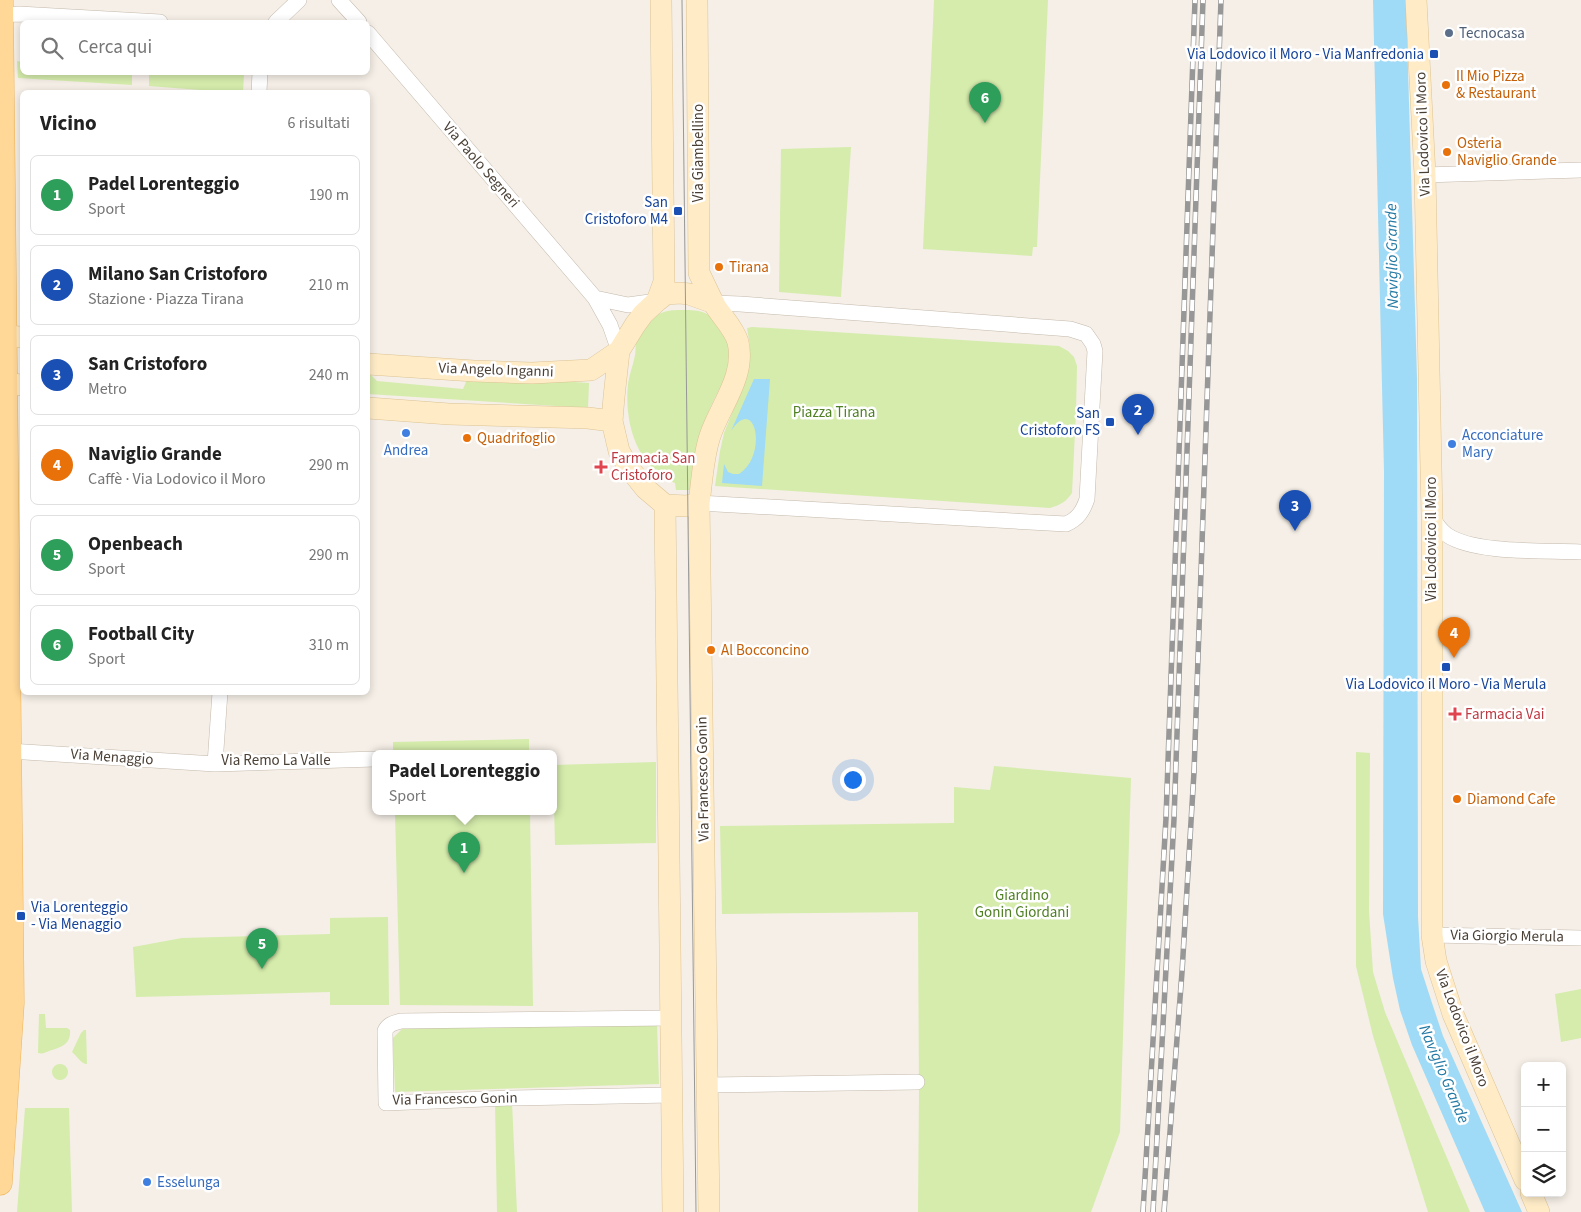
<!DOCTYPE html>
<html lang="it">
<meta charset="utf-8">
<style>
body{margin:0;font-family:"Source Sans 3",sans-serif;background:#f2f2f2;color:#222}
.controls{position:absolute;right:15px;bottom:15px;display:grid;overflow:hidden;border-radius:8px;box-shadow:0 2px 8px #0003}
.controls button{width:45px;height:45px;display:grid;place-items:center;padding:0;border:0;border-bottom:1px solid #e0e0e0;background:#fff;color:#222;font:25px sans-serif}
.you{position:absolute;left:852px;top:779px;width:18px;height:18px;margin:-12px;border:4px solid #fff;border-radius:50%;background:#1a73e8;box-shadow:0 0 0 8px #1a73e833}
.badge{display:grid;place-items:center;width:32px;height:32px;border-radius:50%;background:#0f766e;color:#fff;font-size:16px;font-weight:700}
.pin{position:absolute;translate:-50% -41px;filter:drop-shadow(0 1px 2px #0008)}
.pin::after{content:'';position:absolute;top:26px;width:18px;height:15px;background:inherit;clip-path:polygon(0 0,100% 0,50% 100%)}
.popup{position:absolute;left:372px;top:750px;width:185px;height:65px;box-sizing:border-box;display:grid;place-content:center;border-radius:8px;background:#fff;filter:drop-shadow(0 1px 4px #0005);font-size:16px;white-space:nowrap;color:#767676}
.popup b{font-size:19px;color:#222}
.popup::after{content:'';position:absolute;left:50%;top:100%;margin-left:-10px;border:10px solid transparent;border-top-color:#fff}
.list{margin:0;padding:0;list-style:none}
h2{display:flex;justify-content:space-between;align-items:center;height:65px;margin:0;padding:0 20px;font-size:21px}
h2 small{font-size:16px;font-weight:400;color:#767676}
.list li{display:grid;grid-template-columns:32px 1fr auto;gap:15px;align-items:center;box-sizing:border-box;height:80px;margin:0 10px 10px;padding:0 10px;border:1px solid #e0e0e0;border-radius:8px}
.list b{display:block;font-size:19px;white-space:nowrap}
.list p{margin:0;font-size:16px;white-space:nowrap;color:#767676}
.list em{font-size:16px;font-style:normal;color:#767676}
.icon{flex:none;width:28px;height:28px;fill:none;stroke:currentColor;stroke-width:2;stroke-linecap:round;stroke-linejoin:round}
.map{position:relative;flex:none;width:1581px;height:1212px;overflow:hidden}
.search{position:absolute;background:#fff;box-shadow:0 2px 8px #0003;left:20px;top:20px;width:350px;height:55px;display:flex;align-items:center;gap:12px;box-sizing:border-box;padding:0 18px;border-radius:8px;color:#767676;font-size:19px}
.panel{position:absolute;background:#fff;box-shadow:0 2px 8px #0003;left:20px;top:90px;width:350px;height:605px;border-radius:8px}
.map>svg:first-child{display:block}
.green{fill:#d5ecac}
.water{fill:#9fdaf6}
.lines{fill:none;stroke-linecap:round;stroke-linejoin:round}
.street-casing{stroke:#c4b9ac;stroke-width:16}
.secondary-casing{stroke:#dcc395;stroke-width:22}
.primary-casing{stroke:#edb55c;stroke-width:25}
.street{stroke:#fff;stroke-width:15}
.secondary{stroke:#ffecc7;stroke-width:21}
.primary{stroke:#ffd796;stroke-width:24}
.tram{stroke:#979797;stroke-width:1}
.rail-casing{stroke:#979797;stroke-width:5.5}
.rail{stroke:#fff;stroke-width:4;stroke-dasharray:11;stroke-linecap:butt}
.service-dot{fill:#5c6f8a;stroke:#fff;stroke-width:2}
.transit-dot{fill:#1a4fb4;stroke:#fff;stroke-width:2}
.food-dot{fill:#e8710a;stroke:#fff;stroke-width:2}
.shop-dot{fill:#3f7fe0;stroke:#fff;stroke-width:2}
.health-dot{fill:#e0444e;stroke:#fff;stroke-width:2}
.labels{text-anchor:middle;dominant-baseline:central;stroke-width:5;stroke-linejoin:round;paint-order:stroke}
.service-label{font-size:15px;fill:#4e5e75;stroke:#fff;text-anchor:start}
.transit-label{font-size:15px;fill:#164399;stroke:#fff;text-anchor:end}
.food-label{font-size:15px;fill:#c56008;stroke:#fff;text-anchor:start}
.street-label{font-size:15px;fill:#493f35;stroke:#fff}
.park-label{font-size:15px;fill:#4f7f23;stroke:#fff}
.shop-label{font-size:15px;fill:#366cbe;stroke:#fff;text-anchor:start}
.health-label{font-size:15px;fill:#be3a42;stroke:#fff;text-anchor:start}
.water-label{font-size:16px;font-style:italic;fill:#2279a4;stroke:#fff}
</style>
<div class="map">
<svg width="1581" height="1212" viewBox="0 0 1581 1212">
<rect width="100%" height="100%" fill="#f5efe7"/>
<path class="green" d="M 934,0 L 1048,0 L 1037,247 L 1033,247 L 1032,256 L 923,249 Z
M 17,61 L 22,62 L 22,72 L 132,73 L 132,85 L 18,78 Z
M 210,72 L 244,74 L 243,92 L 225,92 L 149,86 L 149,73 Z
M 851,147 L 841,297 L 779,292 L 781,149 Z
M 689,310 C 705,311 712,314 720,328 C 723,332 729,339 730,344 C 734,372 714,394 706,419 C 700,441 697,465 693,487 L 690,490 L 676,490 L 675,483 C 637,468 624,423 628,385 C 629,375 633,366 635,355 C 636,352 635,348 636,344 C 637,336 652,318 659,314 C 668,309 679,310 689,310 Z
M 752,327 L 1059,346 L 1068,351 L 1074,357 L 1077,366 L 1076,411 L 1072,493 C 1066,502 1060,505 1050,508 L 715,486 L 720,451 L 724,433 L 746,379 L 750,346 L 747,328 Z
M 368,372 L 377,381 L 463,389 L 469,375 L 589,383 L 588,408 L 368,394 Z
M 529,739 L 529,754 L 393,754 L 393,742 Z
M 1356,752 L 1370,753 L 1369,911 L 1373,972 L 1385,1012 L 1470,1212 L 1428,1212 L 1373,1036 L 1356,966 Z
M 656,762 L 656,843 L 555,845 L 553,765 Z
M 994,766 L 1131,778 L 1120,1132 L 1091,1212 L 918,1212 L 919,1091 L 918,912 L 722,914 L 720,826 L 954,823 L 954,787 L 990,790 Z
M 395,812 L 530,812 L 533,1006 L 400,1005 Z
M 388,917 L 389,1005 L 330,1005 L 330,992 L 136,997 L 133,947 L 182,938 L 330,934 L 330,918 Z
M 1581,989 L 1581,1038 L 1561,1042 L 1555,994 Z
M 39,1014 L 45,1014 L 46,1028 L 67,1028 L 70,1030 C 71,1045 61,1047 49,1051 C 44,1053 43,1054 38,1053 Z
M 657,1023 L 659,1084 L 395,1092 L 393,1038 L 404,1027 Z
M 84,1030 L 86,1030 L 87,1064 C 81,1064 77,1056 72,1052 L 81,1033 Z
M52 1072a8 8 0 1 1 16 0a8 8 0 1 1-16 0Z
M 512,1102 L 517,1212 L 497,1212 L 495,1103 Z
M 25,1108 L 69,1108 L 72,1212 L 17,1212 Z"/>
<path class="water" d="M 1373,0 L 1406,0 L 1417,379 L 1418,917 L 1421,969 L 1431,1000 L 1443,1036 L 1522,1212 L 1485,1212 L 1412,1045 L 1400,1010 L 1393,978 L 1383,914 L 1384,471 Z
M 754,379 L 770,379 L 762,486 L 722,483 L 724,464 L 728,472 L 733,474 L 739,474 C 768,456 756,393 731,431 Z"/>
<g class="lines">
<defs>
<path id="street" d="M 339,0 L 359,22
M 1,15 L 19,14 L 160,22
M 276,22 L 299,0
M 368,33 L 595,298 L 610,325 L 619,351
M 259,92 L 260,72
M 1425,175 L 1581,170
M 595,298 L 628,305 L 657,301
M 699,503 L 1066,524 C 1078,519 1083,511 1087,499 L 1095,351 L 1093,344 L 1086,334 L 1070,329 L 740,304 L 714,303
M 1432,517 C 1436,524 1440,530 1447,535 C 1475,554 1546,550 1581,552
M 9,751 L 215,764 L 375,759
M 215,764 L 220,692
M 1432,935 L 1581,938
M 671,1018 L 401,1021 C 394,1023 388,1024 385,1031 L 386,1103 L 513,1098 L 672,1095
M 707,1085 L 917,1082"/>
<path id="secondary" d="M 697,0 L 699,273 C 704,283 709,294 714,304 C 721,316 734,328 738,342 C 746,376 720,406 710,436 C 703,457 702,481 699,503 L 709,1212
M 1416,0 L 1425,175 L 1432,517 L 1432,935 L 1436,961 L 1453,1014 L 1525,1180
M 657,301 L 664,282 L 661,0
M 0,336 L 22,337
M 368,364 L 474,371 L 532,373 L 591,370 L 619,351
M 0,383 L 22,385
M 368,408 L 449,414 L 588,418 L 612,421
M 699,503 L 687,506 L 665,505 L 645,488 L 629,468 L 619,451 L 612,421 L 614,397 L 619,351 L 635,325 L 643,314 L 657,301 L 666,294 L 680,293 L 689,294 L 714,303
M 665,505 L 673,1212
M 1531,1193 L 1539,1212"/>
<path id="primary" d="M 0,1183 L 12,1003 L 1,0"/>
</defs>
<use href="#street" class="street-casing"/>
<use href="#secondary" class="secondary-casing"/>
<use href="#primary" class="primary-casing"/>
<use href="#street" class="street"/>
<use href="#secondary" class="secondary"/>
<use href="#primary" class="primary"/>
<path class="tram" d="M 682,0 L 696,1212"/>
<defs>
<path id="rail" d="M 1143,1212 L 1166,818 L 1195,0
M 1153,1212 L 1174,819 L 1203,0
M 1164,1212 L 1182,972 L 1194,772 L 1221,0"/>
</defs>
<use href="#rail" class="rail-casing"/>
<use href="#rail" class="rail"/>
</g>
<circle class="service-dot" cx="1449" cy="33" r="5"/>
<g class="transit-dot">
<rect x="1429" y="49" width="10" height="10" rx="2.5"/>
<rect x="673" y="206" width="10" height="10" rx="2.5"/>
<rect x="1105" y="417" width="10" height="10" rx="2.5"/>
<rect x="1441" y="662" width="10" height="10" rx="2.5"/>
<rect x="16" y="911" width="10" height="10" rx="2.5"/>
</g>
<g class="food-dot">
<circle cx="1446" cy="85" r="5"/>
<circle cx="1447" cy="152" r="5"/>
<circle cx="719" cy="267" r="5"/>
<circle cx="467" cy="438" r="5"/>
<circle cx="711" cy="650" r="5"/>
<circle cx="1457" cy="799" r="5"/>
</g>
<g class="shop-dot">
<circle cx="406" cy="433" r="5"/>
<circle cx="1452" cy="444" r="5"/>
<circle cx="147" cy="1182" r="5"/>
</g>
<g class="health-dot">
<path d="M598.5 459.5h5v5h5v5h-5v5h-5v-5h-5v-5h5z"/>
<path d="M1452.5 706.5h5v5h5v5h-5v5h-5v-5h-5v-5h5z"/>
</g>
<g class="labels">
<g class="service-label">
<text x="1459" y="33">Tecnocasa</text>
</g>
<g class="transit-label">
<text x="1424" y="54">Via Lodovico il Moro - Via Manfredonia</text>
<text x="668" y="202">San<tspan x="668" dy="17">Cristoforo M4</tspan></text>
<text x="1100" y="413">San<tspan x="1100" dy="17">Cristoforo FS</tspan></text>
<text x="1446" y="684" text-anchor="middle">Via Lodovico il Moro - Via Merula</text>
<text x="31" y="907" text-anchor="start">Via Lorenteggio<tspan x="31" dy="17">- Via Menaggio</tspan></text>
</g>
<g class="food-label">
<text x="1456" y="76">Il Mio Pizza<tspan x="1456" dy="17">&amp; Restaurant</tspan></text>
<text x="1457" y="143">Osteria<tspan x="1457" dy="17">Naviglio Grande</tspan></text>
<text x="729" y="267">Tirana</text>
<text x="477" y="438">Quadrifoglio</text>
<text x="721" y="650">Al Bocconcino</text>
<text x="1467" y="799">Diamond Cafe</text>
</g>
<g class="street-label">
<text transform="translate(1423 134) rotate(-92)">Via Lodovico il Moro</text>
<text transform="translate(698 153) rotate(-90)">Via Giambellino</text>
<text transform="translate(481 165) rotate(49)">Via Paolo Segneri</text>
<text transform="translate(496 370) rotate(2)">Via Angelo Inganni</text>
<text transform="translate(1431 539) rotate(-90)">Via Lodovico il Moro</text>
<text transform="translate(112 757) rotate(4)">Via Menaggio</text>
<text x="276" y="760">Via Remo La Valle</text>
<text transform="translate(703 779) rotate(-91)">Via Francesco Gonin</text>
<text transform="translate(1507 936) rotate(1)">Via Giorgio Merula</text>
<text transform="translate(1462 1028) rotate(69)">Via Lodovico il Moro</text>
<text transform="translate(455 1099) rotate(-1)">Via Francesco Gonin</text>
</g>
<g class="park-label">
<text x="834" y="412">Piazza Tirana</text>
<text x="1022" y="895">Giardino<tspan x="1022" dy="17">Gonin Giordani</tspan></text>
</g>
<g class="shop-label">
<text x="1462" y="435">Acconciature<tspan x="1462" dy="17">Mary</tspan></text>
<text x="406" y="450" text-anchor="middle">Andrea</text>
<text x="157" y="1182">Esselunga</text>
</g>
<g class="health-label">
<text x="611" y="458">Farmacia San<tspan x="611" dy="17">Cristoforo</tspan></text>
<text x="1465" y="714">Farmacia Vai</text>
</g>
<g class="water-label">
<text transform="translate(1392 256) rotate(-91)">Naviglio Grande</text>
<text transform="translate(1444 1074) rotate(67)">Naviglio Grande</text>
</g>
</g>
</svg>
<div class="controls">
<button>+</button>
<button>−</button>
<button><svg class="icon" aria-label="layers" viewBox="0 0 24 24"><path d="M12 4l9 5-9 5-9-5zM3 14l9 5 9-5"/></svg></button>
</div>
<div class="you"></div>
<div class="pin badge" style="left:464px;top:873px;background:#2e9e5b">1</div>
<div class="popup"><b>Padel Lorenteggio</b>Sport</div>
<div class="pin badge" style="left:1138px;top:435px;background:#1a4fb4">2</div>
<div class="pin badge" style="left:1295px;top:531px;background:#1a4fb4">3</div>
<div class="pin badge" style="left:1454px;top:658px;background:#e8710a">4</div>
<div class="pin badge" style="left:262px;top:969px;background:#2e9e5b">5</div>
<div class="pin badge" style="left:985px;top:123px;background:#2e9e5b">6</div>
<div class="search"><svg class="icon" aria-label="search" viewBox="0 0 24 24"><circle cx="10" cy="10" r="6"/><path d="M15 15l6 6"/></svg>Cerca qui</div>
<section class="panel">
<h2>Vicino<small>6 risultati</small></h2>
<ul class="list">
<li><span class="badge" style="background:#2e9e5b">1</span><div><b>Padel Lorenteggio</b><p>Sport</p></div><em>190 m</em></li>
<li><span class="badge" style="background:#1a4fb4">2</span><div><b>Milano San Cristoforo</b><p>Stazione · Piazza Tirana</p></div><em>210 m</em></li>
<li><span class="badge" style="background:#1a4fb4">3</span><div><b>San Cristoforo</b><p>Metro</p></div><em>240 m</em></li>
<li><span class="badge" style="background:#e8710a">4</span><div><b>Naviglio Grande</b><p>Caffè · Via Lodovico il Moro</p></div><em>290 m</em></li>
<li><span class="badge" style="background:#2e9e5b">5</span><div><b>Openbeach</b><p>Sport</p></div><em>290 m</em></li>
<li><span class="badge" style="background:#2e9e5b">6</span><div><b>Football City</b><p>Sport</p></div><em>310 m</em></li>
</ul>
</section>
</div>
